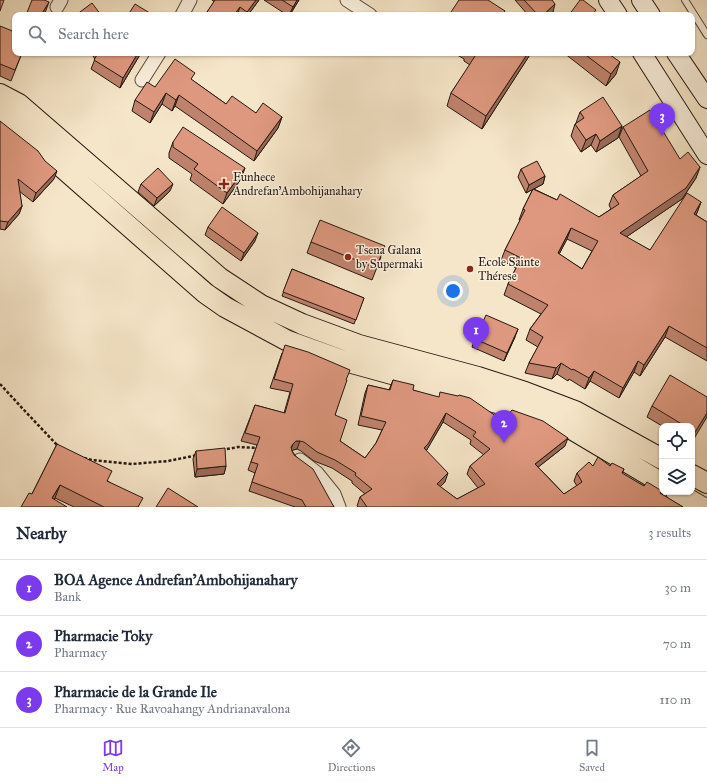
<!DOCTYPE html>
<meta charset="utf-8">
<style>
body{margin:0;font-family:"IM FELL Great Primer",serif;background:#f6f6f7;color:#1f2937}
.controls{position:absolute;right:12px;bottom:12px;display:grid;overflow:hidden;border-radius:8px;box-shadow:0 1px 3px #0004}
.controls button{width:36px;height:36px;display:grid;place-items:center;padding:0;border:0;border-bottom:1px solid #e0e1e3;background:#fff;color:#1f2937;font:20px sans-serif}
.you{position:absolute;left:453px;top:291px;width:14px;height:14px;margin:-10px;border:3px solid #fff;border-radius:50%;background:#1a73e8;box-shadow:0 0 0 6px #1a73e833}
.badge{display:grid;place-items:center;width:26px;height:26px;border-radius:50%;background:#7c3aed;color:#fff;font-size:13px;font-weight:700}
.pin{position:absolute;translate:-50% -33px;filter:drop-shadow(0 1px 2px #0008)}
.pin::after{content:'';position:absolute;top:21px;width:14px;height:12px;background:inherit;clip-path:polygon(0 0,100% 0,50% 100%)}
.list{margin:0;padding:0;list-style:none}
h2{display:flex;justify-content:space-between;align-items:center;height:52px;margin:0;padding:0 16px;font-size:17px}
h2 small{font-size:13px;font-weight:400;color:#747a83}
.list li{display:grid;grid-template-columns:26px 1fr auto;gap:12px;align-items:center;box-sizing:border-box;height:56px;padding:0 16px;border-top:1px solid #e0e1e3}
.list b{display:block;font-size:15px;white-space:nowrap}
.list p{margin:0;font-size:13px;white-space:nowrap;color:#747a83}
.list em{font-size:13px;font-style:normal;color:#747a83}
.icon{flex:none;width:22px;height:22px;fill:none;stroke:currentColor;stroke-width:2;stroke-linecap:round;stroke-linejoin:round}
.map{position:relative;flex:none;width:707px;height:507px;overflow:hidden}
.search{position:absolute;background:#fff;box-shadow:0 1px 3px #0004;left:12px;right:12px;top:12px;height:44px;display:flex;align-items:center;gap:10px;box-sizing:border-box;padding:0 14px;border-radius:8px;color:#747a83;font-size:15px}
.sheet{height:220px;background:#fff}
nav{display:flex;justify-content:space-around;align-items:center;box-sizing:border-box;height:56px;border-top:1px solid #e0e1e3;background:#fff;font-size:11px;color:#747a83}
nav a{display:grid;justify-items:center;gap:2px}
nav .on{color:#7c3aed}
.map>svg:first-child{display:block}
.lines{fill:none;stroke-linecap:round;stroke-linejoin:round}
.lane-casing{stroke:#594b3f;stroke-width:8}
.street-casing{stroke:#594b3f;stroke-width:15}
.secondary-casing{stroke:#251711;stroke-width:20}
.primary-casing{stroke:#251711;stroke-width:22}
.path{stroke:#251711;stroke-width:2.5;stroke-dasharray:3 2;stroke-linecap:butt}
.lane{stroke:#f9efdc;stroke-width:6}
.street{stroke:#f9efdc;stroke-width:13}
.secondary{stroke:#f9efdc;stroke-width:18}
.primary{stroke:#f6e6c9;stroke-width:20}
.wall{fill:#bf836d;stroke:#251711;fill-rule:evenodd}
.shaded-wall{fill:#9b6a59;stroke:#251711}
.building{fill:#de987f;stroke:#251711;fill-rule:evenodd}
.poi-dot{fill:#8f2418;stroke:#f9efdc;stroke-width:1.5}
.labels{text-anchor:middle;dominant-baseline:central;stroke-width:3;stroke-linejoin:round;paint-order:stroke}
.poi-label{font-size:12px;fill:#251711;stroke:#f9efdc;text-anchor:start}
</style>
<div class="map">
<svg width="707" height="507" viewBox="0 0 707 507">
<rect width="100%" height="100%" fill="#f6e6c9"/>
<filter id="stains"><feTurbulence type="fractalNoise" baseFrequency=".005" numOctaves="4"/><feColorMatrix values="0 0 0 0 .2 0 0 0 0 .09 0 0 0 0 .02 0 0 0 .5 -.17"/></filter>
<radialGradient id="worn" r=".72"><stop offset=".6" stop-color="#630" stop-opacity="0"/><stop offset="1" stop-color="#630" stop-opacity=".3"/></radialGradient>
<g class="lines">
<defs>
<path id="lane" d="M 685,0 L 707,35"/>
<path id="street" d="M 347,0 L 370,15
M 57,7 L 61,0
M 182,15 L 190,0
M 142,80 L 159,53
M 300,460 L 317,473 L 334,494 L 339,507"/>
<path id="secondary" d="M 608,0 L 618,15
M 641,0 L 651,15
M 642,53 L 707,155
M 676,53 L 707,99"/>
<path id="primary" d="M 0,94 L 19,104 L 220,278 L 261,305 L 302,324 L 359,345 L 478,377 L 525,392 L 575,411 L 662,459
M 0,113 L 205,293 L 225,307 L 288,341 L 341,360 L 515,408 L 568,427 L 662,483
M 692,475 L 707,483
M 676,492 L 702,507"/>
</defs>
<use href="#lane" class="lane-casing"/>
<use href="#street" class="street-casing"/>
<use href="#secondary" class="secondary-casing"/>
<use href="#primary" class="primary-casing"/>
<path class="path" d="M 0,384 L 23,409 L 58,446
M 222,450 L 238,447 L 259,448
M 84,458 L 92,460 L 132,464 L 168,461 L 198,455"/>
<use href="#lane" class="lane"/>
<use href="#street" class="street"/>
<use href="#secondary" class="secondary"/>
<use href="#primary" class="primary"/>
</g>
<path class="wall" d="M 212,0 L 259,0 L 248,15 L 205,15 L 214,2 Z
M 264,0 L 299,0 L 290,15 L 287,15 Z
M 515,0 L 552,0 L 553,12 L 549,15 L 528,15 Z
M 0,26 L 15,53 L 22,53 L 11,81 L 0,76 Z
M 91,53 L 141,53 L 120,88 L 91,69 L 95,59 Z
M 454,53 L 531,53 L 482,129 L 447,106 L 451,93 L 470,65 L 464,61 L 464,59 Z
M 564,53 L 611,53 L 611,55 L 616,74 L 606,86 Z
M 192,80 L 226,104 L 256,113 L 282,117 L 278,128 L 254,161 L 175,106 L 172,111 L 162,104 L 150,123 L 132,111 L 135,100 L 155,87 Z
M 580,112 L 622,126 L 618,138 L 596,152 L 591,145 L 581,152 L 571,136 L 575,124 L 576,123 Z
M 0,121 L 54,179 L 33,202 L 19,191 L 22,206 L 19,214 L 5,230 L 0,229 Z
M 623,127 L 680,159 L 700,167 L 696,178 L 682,199 L 626,237 L 650,250 L 701,202 L 696,215 L 707,222 L 707,361 L 665,337 L 640,376 L 634,372 L 619,398 L 590,381 L 585,389 L 569,379 L 568,381 L 557,374 L 552,379 L 525,373 L 529,363 L 538,347 L 526,340 L 530,329 L 541,314 L 504,295 L 508,284 L 516,268 L 501,260 L 505,250 L 520,221 L 519,220 L 523,209 L 533,189 L 526,193 L 518,177 L 521,169 L 545,176 L 543,184 L 534,189 L 557,200 L 599,217 L 611,209 L 609,205 L 613,195 L 641,176 L 619,137 ZM 567,239 L 592,251 L 582,269 L 559,254 Z
M 173,142 L 241,179 L 223,204 L 190,180 L 192,174 L 169,158 L 169,153 Z
M 141,184 L 170,191 L 154,206 L 138,192 Z
M 208,227 L 255,241 L 241,261 L 205,235 Z
M 311,242 L 381,257 L 372,280 L 307,253 Z
M 292,269 L 364,298 L 354,324 L 282,296 Z
M 515,337 L 504,361 L 472,347 L 475,339 Z
M 282,353 L 346,380 L 335,415 L 340,441 L 365,458 L 376,443 L 382,430 L 358,425 L 365,393 L 368,385 L 389,390 L 393,380 L 413,390 L 503,421 L 565,446 L 538,467 L 564,494 L 577,486 L 574,481 L 577,473 L 593,466 L 610,466 L 624,469 L 622,474 L 644,486 L 662,492 L 661,494 L 683,507 L 358,507 L 357,506 L 360,497 L 365,494 L 352,483 L 352,481 L 332,468 L 314,461 L 301,451 L 297,449 L 293,450 L 292,451 L 334,507 L 295,507 L 249,491 L 255,473 L 248,470 L 257,445 L 241,441 L 255,405 L 284,413 L 290,392 L 270,388 ZM 443,422 L 471,440 L 470,444 L 484,455 L 470,466 L 467,474 L 478,488 L 457,499 L 440,487 L 445,482 L 426,451 Z
M 707,397 L 692,442 L 692,426 L 662,426 L 647,417 L 652,406 Z
M 57,444 L 108,481 L 139,507 L 74,507 L 55,498 L 32,494 Z
M 196,451 L 226,466 L 224,474 L 195,477 L 193,459 Z"/>
<path class="shaded-wall" d="M 256,0 L 259,0 L 248,15 L 246,15 L 247,12 Z
M 297,0 L 299,0 L 289,15 L 293,7 Z
M 49,2 L 45,13 L 44,15 L 41,15 Z
M 555,4 L 553,12 L 549,15 L 543,15 Z
M 240,7 L 237,15 L 234,15 Z
M 138,53 L 141,53 L 120,88 L 123,78 Z
M 528,53 L 531,53 L 482,129 L 486,116 Z
M 620,62 L 616,74 L 606,86 L 611,74 Z
M 166,93 L 162,104 L 150,123 L 154,112 Z
M 179,95 L 175,106 L 172,111 L 176,100 Z
M 282,117 L 278,128 L 254,161 L 257,151 Z
M 622,126 L 618,138 L 596,152 L 600,141 Z
M 596,134 L 591,145 L 581,152 L 586,140 Z
M 700,167 L 696,178 L 682,199 L 616,244 L 620,233 Z
M 245,168 L 241,179 L 223,204 L 227,193 Z
M 57,171 L 54,179 L 33,202 L 36,193 Z
M 545,176 L 543,184 L 526,193 L 529,185 Z
M 173,184 L 170,191 L 154,206 L 157,198 Z
M 701,202 L 697,213 L 690,224 L 694,214 Z
M 22,206 L 19,214 L 5,230 L 8,222 Z
M 571,228 L 567,239 L 554,264 L 558,253 Z
M 258,233 L 255,241 L 241,261 L 244,253 Z
M 669,326 L 665,337 L 640,376 L 644,365 Z
M 518,329 L 515,337 L 504,361 L 507,353 Z
M 638,361 L 634,372 L 619,398 L 623,388 Z
M 561,363 L 557,374 L 552,379 L 556,368 Z
M 594,371 L 590,381 L 585,389 L 589,378 Z
M 446,413 L 443,422 L 425,453 L 424,448 Z
M 707,413 L 707,417 L 692,442 L 695,432 Z
M 568,438 L 565,446 L 532,472 L 535,464 Z
M 296,441 L 300,441 L 297,449 L 293,450 L 290,452 L 293,444 Z
M 226,466 L 224,474 L 195,477 L 197,469 Z
M 448,473 L 445,482 L 434,493 L 437,484 Z
M 60,485 L 55,498 L 50,507 L 52,498 Z"/>
<path class="building" d="M 0,0 L 4,0 L 0,11 Z
M 32,0 L 44,0 L 49,2 L 41,15 L 26,15 Z
M 215,0 L 256,0 L 247,12 L 240,7 L 234,15 L 205,15 Z
M 282,0 L 297,0 L 293,7 Z
M 459,0 L 488,0 L 505,11 L 503,14 L 505,15 L 449,15 Z
M 524,0 L 552,0 L 555,4 L 543,15 L 538,15 Z
M 580,0 L 583,0 L 596,10 L 592,15 L 569,15 Z
M 92,3 L 101,15 L 76,15 Z
M 135,4 L 153,15 L 128,15 Z
M 0,26 L 15,32 L 15,53 L 22,53 L 15,70 L 0,64 Z
M 98,53 L 138,53 L 123,78 L 94,60 Z
M 477,53 L 528,53 L 486,116 L 451,93 Z
M 583,53 L 610,53 L 609,54 L 620,62 L 611,74 Z
M 175,59 L 195,73 L 191,79 L 226,104 L 232,96 L 256,113 L 263,103 L 282,117 L 257,151 L 179,95 L 176,100 L 166,93 L 154,112 L 135,100 L 147,82 L 155,87 Z
M 603,97 L 622,126 L 600,141 L 596,134 L 586,140 L 575,124 L 584,118 L 580,112 Z
M 650,110 L 680,159 L 688,152 L 700,167 L 686,188 L 620,233 L 650,250 L 687,193 L 701,202 L 694,214 L 707,222 L 707,348 L 669,326 L 644,365 L 638,361 L 623,388 L 594,371 L 589,378 L 573,369 L 572,370 L 561,363 L 556,368 L 529,363 L 543,337 L 530,329 L 548,305 L 508,284 L 521,258 L 505,250 L 525,210 L 523,209 L 533,189 L 557,200 L 560,194 L 599,217 L 619,204 L 613,195 L 648,171 L 623,127 ZM 571,228 L 598,241 L 582,269 L 558,253 Z
M 0,121 L 38,151 L 45,161 L 57,171 L 36,193 L 18,179 L 22,206 L 8,222 L 0,221 Z
M 183,127 L 245,168 L 227,193 L 194,169 L 198,164 L 173,147 L 173,142 Z
M 537,161 L 545,176 L 529,185 L 521,169 Z
M 158,168 L 173,184 L 157,198 L 141,184 Z
M 222,207 L 258,233 L 244,253 L 208,227 Z
M 320,220 L 385,246 L 376,268 L 311,242 Z
M 292,269 L 364,298 L 356,320 L 283,292 Z
M 486,315 L 518,329 L 507,353 L 475,339 Z
M 285,345 L 308,352 L 350,370 L 346,380 L 347,380 L 335,415 L 347,420 L 340,441 L 365,458 L 376,443 L 386,422 L 361,416 L 368,385 L 390,390 L 393,380 L 414,385 L 413,390 L 439,397 L 440,392 L 458,396 L 459,395 L 470,398 L 503,421 L 512,410 L 543,421 L 568,438 L 535,464 L 564,494 L 582,482 L 577,473 L 589,462 L 593,466 L 598,457 L 610,466 L 612,463 L 624,469 L 622,473 L 644,486 L 647,482 L 662,491 L 660,493 L 683,507 L 367,507 L 360,497 L 372,489 L 355,475 L 356,473 L 335,460 L 317,452 L 304,442 L 300,441 L 296,441 L 293,444 L 291,447 L 292,451 L 294,455 L 313,469 L 334,507 L 306,507 L 302,500 L 252,482 L 258,464 L 251,462 L 260,437 L 245,433 L 255,405 L 285,413 L 293,384 L 274,379 ZM 446,413 L 476,432 L 473,436 L 490,449 L 470,466 L 485,484 L 457,499 L 437,484 L 448,473 L 424,448 L 428,444 Z
M 670,375 L 707,397 L 707,413 L 695,432 L 692,430 L 692,426 L 685,426 L 652,406 Z
M 57,444 L 112,471 L 107,481 L 143,498 L 138,507 L 104,507 L 60,485 L 52,498 L 67,507 L 21,507 L 29,493 L 32,494 Z
M 225,448 L 226,466 L 197,469 L 196,451 Z
M 168,488 L 198,507 L 156,507 Z"/>
<g class="poi-dot">
<path d="M222 178h4v4h4v4h-4v4h-4v-4h-4v-4h4z"/>
<circle cx="348" cy="257" r="4"/>
<circle cx="470" cy="269" r="4"/>
</g>
<g class="labels">
<g class="poi-label">
<text x="233" y="177">Funhece<tspan x="233" dy="14">Andrefan'Ambohijanahary</tspan></text>
<text x="356" y="250">Tsena Galana<tspan x="356" dy="14">by Supermaki</tspan></text>
<text x="478" y="262">Ecole Sainte<tspan x="478" dy="14">Thérese</tspan></text>
</g>
</g>
<rect width="100%" height="100%" filter="url(#stains)"/>
<rect width="100%" height="100%" fill="url(#worn)"/>
</svg>
<div class="controls">
<button><svg class="icon" aria-label="locate" viewBox="0 0 24 24"><circle cx="12" cy="12" r="6"/><path d="M12 2v4M12 18v4M2 12h4M18 12h4"/></svg></button>
<button><svg class="icon" aria-label="layers" viewBox="0 0 24 24"><path d="M12 4l9 5-9 5-9-5zM3 14l9 5 9-5"/></svg></button>
</div>
<div class="you"></div>
<div class="pin badge" style="left:476px;top:350px">1</div>
<div class="pin badge" style="left:504px;top:443px">2</div>
<div class="pin badge" style="left:662px;top:136px">3</div>
<div class="search"><svg class="icon" aria-label="search" viewBox="0 0 24 24"><circle cx="10" cy="10" r="6"/><path d="M15 15l6 6"/></svg>Search here</div>
</div>
<section class="sheet">
<h2>Nearby<small>3 results</small></h2>
<ul class="list">
<li><span class="badge">1</span><div><b>BOA Agence Andrefan'Ambohijanahary</b><p>Bank</p></div><em>30 m</em></li>
<li><span class="badge">2</span><div><b>Pharmacie Toky</b><p>Pharmacy</p></div><em>70 m</em></li>
<li><span class="badge">3</span><div><b>Pharmacie de la Grande Ile</b><p>Pharmacy · Rue Ravoahangy Andrianavalona</p></div><em>110 m</em></li>
</ul>
</section>
<nav>
<a class="on"><svg class="icon" aria-label="map" viewBox="0 0 24 24"><path d="M3 6l6-2 6 2 6-2v14l-6 2-6-2-6 2zM9 4v14M15 6v14"/></svg>Map</a>
<a><svg class="icon" aria-label="directions" viewBox="0 0 24 24"><path d="M12 3l9 9-9 9-9-9zM9 14v-3h6M13 9l2 2-2 2"/></svg>Directions</a>
<a><svg class="icon" aria-label="saved" viewBox="0 0 24 24"><path d="M7 4h10v16l-5-4-5 4z"/></svg>Saved</a>
</nav>
